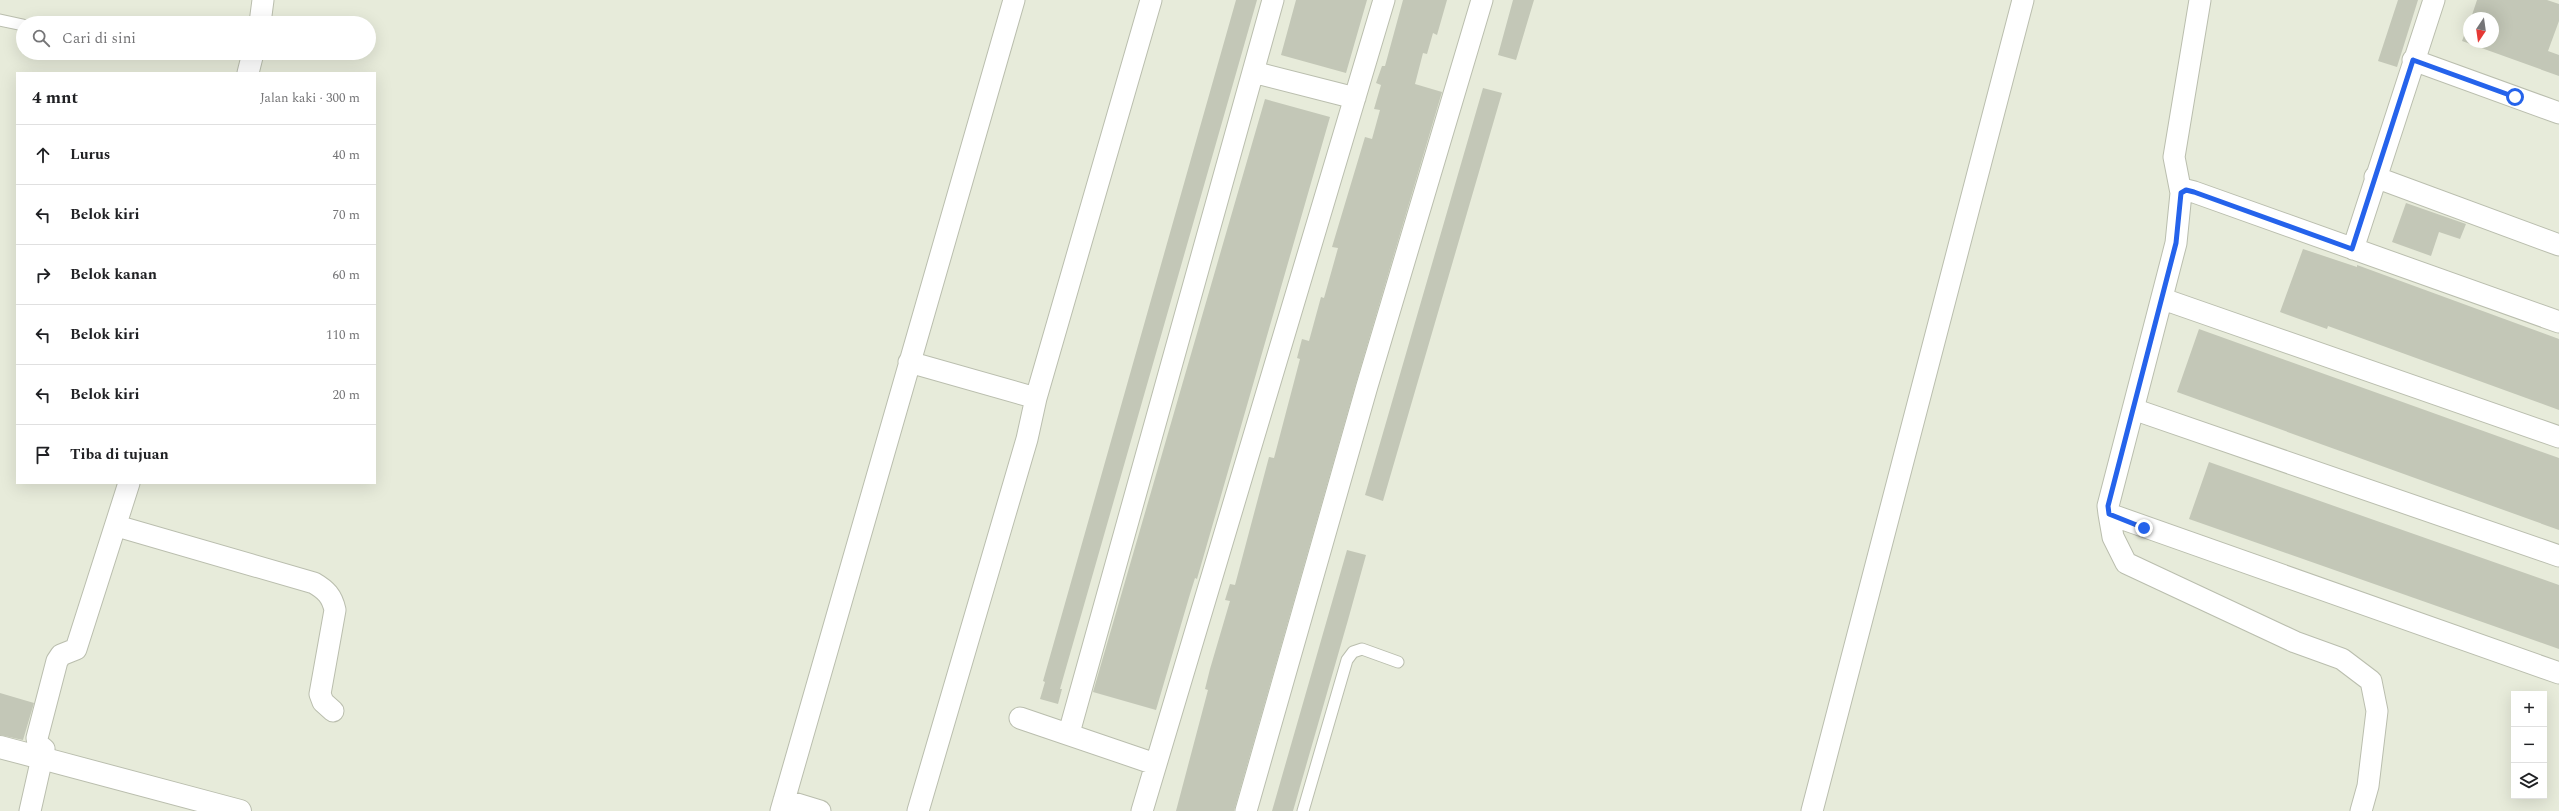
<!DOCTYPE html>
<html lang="id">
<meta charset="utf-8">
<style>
body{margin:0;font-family:Spectral,serif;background:#f6f6f6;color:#202124}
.controls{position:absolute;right:12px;bottom:12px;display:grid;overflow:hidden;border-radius:0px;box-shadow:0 4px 16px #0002}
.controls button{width:36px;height:36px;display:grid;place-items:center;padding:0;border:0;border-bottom:1px solid #e0e0e0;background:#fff;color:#202124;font:20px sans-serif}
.compass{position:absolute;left:2463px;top:12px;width:36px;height:36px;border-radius:50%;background:#fff;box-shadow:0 4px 16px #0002;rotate:193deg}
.stop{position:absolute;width:12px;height:12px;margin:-9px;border:3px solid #2563eb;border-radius:50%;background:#fff}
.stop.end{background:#2563eb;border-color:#fff;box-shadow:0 1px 4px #0008}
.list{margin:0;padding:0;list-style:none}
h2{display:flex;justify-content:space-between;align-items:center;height:52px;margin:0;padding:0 16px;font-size:17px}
h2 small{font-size:13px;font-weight:400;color:#757577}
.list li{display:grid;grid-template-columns:26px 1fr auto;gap:12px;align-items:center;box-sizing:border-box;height:60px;padding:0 16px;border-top:1px solid #e0e0e0}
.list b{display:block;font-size:15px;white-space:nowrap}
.list em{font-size:13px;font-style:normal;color:#757577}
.icon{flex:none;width:22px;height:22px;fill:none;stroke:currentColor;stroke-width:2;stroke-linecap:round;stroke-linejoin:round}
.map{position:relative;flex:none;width:2559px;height:811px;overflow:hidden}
.search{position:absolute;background:#fff;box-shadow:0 4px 16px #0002;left:16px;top:16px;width:360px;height:44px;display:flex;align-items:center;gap:10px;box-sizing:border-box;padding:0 14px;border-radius:22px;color:#757577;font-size:15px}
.panel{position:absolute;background:#fff;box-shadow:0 4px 16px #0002;left:16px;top:72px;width:360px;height:412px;border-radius:0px}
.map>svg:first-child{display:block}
.building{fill:#c3c7b7}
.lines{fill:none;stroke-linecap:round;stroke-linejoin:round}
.service-casing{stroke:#babeae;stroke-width:13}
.minor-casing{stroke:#babeae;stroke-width:23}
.tertiary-casing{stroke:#babeae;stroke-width:24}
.service{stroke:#fff;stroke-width:11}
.minor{stroke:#fff;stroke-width:21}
.tertiary{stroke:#fff;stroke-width:22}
.route{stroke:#2563eb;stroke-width:5}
</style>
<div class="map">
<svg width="2559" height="811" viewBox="0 0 2559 811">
<rect width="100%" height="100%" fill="#e7ebda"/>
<path class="building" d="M 1236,0 L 1257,0 L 1060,689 L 1062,689 L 1058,704 L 1040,699 L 1045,682 L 1043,681 Z
M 1296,0 L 1367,0 L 1346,73 L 1281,55 Z
M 1403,0 L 1447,0 L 1437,35 L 1433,33 L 1427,54 L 1423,53 L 1415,84 L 1442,92 L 1356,383 L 1234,811 L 1176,811 L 1208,690 L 1205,689 L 1210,669 L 1230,601 L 1225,600 L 1230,584 L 1235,585 L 1269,457 L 1274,458 L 1300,359 L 1297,358 L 1302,339 L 1309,341 L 1321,297 L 1324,298 L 1338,248 L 1332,247 L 1365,137 L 1372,139 L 1380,110 L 1374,109 L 1381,85 L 1376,83 L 1382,66 L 1385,66 Z
M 1513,0 L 1534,0 L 1516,60 L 1498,55 Z
M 2398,0 L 2418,0 L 2397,67 L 2378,61 Z
M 2477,0 L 2547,0 L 2559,4 L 2559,21 L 2548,51 L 2559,55 L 2559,76 L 2462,41 L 2469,22 L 2469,42 L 2493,42 L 2493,18 L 2471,18 Z
M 1483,88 L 1502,93 L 1383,501 L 1365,495 Z
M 1265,99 L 1330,117 L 1197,579 L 1195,578 L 1190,594 L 1156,710 L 1093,692 Z
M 2406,203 L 2466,224 L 2460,239 L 2439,232 L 2431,256 L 2392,242 Z
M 2303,249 L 2357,267 L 2357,265 L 2559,339 L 2559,410 L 2328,326 L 2327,329 L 2280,312 Z
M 2199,329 L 2559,458 L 2559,530 L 2177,392 Z
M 2209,462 L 2559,585 L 2559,649 L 2189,519 Z
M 1347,550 L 1366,555 L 1348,620 L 1293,811 L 1272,811 Z
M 0,693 L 34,703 L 23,740 L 0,735 Z"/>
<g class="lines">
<defs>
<path id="service" d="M 0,20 L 23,25
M 1303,811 L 1347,660 L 1353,652 L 1362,649 L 1398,662"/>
<path id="minor" d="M 2200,0 L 2174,157 L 2181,193 L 2176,243 L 2108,506 L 2109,514 L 2559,673
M 260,23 L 263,0
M 2413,60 L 2559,113
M 1253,72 L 1355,98
M 248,73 L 253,53
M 2375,177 L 2559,245
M 2181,193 L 2186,190 L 2194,192 L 2559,322
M 2353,249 L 2434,0
M 2163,299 L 2559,437
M 909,362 L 1036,398
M 2133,409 L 2559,556
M 2109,514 L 2113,537 L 2126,563 L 2295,642 L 2342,659 L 2371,681 L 2377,711 L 2368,786 L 2361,811
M 117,526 L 314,583 C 326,590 332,596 335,610 L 320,694 L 323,702 L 333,711
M 1020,718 L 1155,764
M 1069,733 L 1273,0
M 784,800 L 820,811
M 30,811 L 44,749 L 38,744 L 37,738 L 57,661 L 61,655 L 76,649 L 129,483
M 781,811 L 1014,0
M 918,811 L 1027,439 L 1036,398 L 1151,0
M 1142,811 L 1384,0
M 1246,811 L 1367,386 L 1482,0
M 1812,811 L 2023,0"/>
<path id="tertiary" d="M 0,747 L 240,811"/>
</defs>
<use href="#service" class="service-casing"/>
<use href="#minor" class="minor-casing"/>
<use href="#tertiary" class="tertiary-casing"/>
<use href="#service" class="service"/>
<use href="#minor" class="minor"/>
<use href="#tertiary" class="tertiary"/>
</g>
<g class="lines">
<path class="route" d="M 2144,528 L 2109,514 L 2108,506 L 2176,243 L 2181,193 L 2186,190 L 2194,192 L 2352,249 L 2413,60 L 2515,97"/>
</g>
</svg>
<div class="controls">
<button>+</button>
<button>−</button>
<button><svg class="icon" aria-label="layers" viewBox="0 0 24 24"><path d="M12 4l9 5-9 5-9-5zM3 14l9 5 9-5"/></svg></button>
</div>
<svg class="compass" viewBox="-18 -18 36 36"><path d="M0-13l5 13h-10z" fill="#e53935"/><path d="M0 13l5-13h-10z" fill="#757577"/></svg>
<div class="stop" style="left:2515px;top:97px"></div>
<div class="stop end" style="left:2144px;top:528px"></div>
<div class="search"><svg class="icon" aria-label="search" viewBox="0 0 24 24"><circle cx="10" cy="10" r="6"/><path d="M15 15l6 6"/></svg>Cari di sini</div>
<section class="panel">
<h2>4 mnt<small>Jalan kaki · 300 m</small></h2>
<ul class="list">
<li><svg class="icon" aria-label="ahead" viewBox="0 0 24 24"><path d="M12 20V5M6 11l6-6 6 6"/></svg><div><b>Lurus</b></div><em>40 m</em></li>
<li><svg class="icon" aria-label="left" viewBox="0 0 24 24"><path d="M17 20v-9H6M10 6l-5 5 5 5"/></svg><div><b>Belok kiri</b></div><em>70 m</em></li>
<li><svg class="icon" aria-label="right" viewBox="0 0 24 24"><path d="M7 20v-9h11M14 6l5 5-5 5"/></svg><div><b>Belok kanan</b></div><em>60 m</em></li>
<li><svg class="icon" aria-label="left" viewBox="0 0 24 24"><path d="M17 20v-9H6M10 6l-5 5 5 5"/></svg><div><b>Belok kiri</b></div><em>110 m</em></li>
<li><svg class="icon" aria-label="left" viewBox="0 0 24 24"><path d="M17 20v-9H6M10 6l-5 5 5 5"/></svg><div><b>Belok kiri</b></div><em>20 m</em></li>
<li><svg class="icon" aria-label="arrive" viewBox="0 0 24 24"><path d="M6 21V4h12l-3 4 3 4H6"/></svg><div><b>Tiba di tujuan</b></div></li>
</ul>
</section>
</div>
